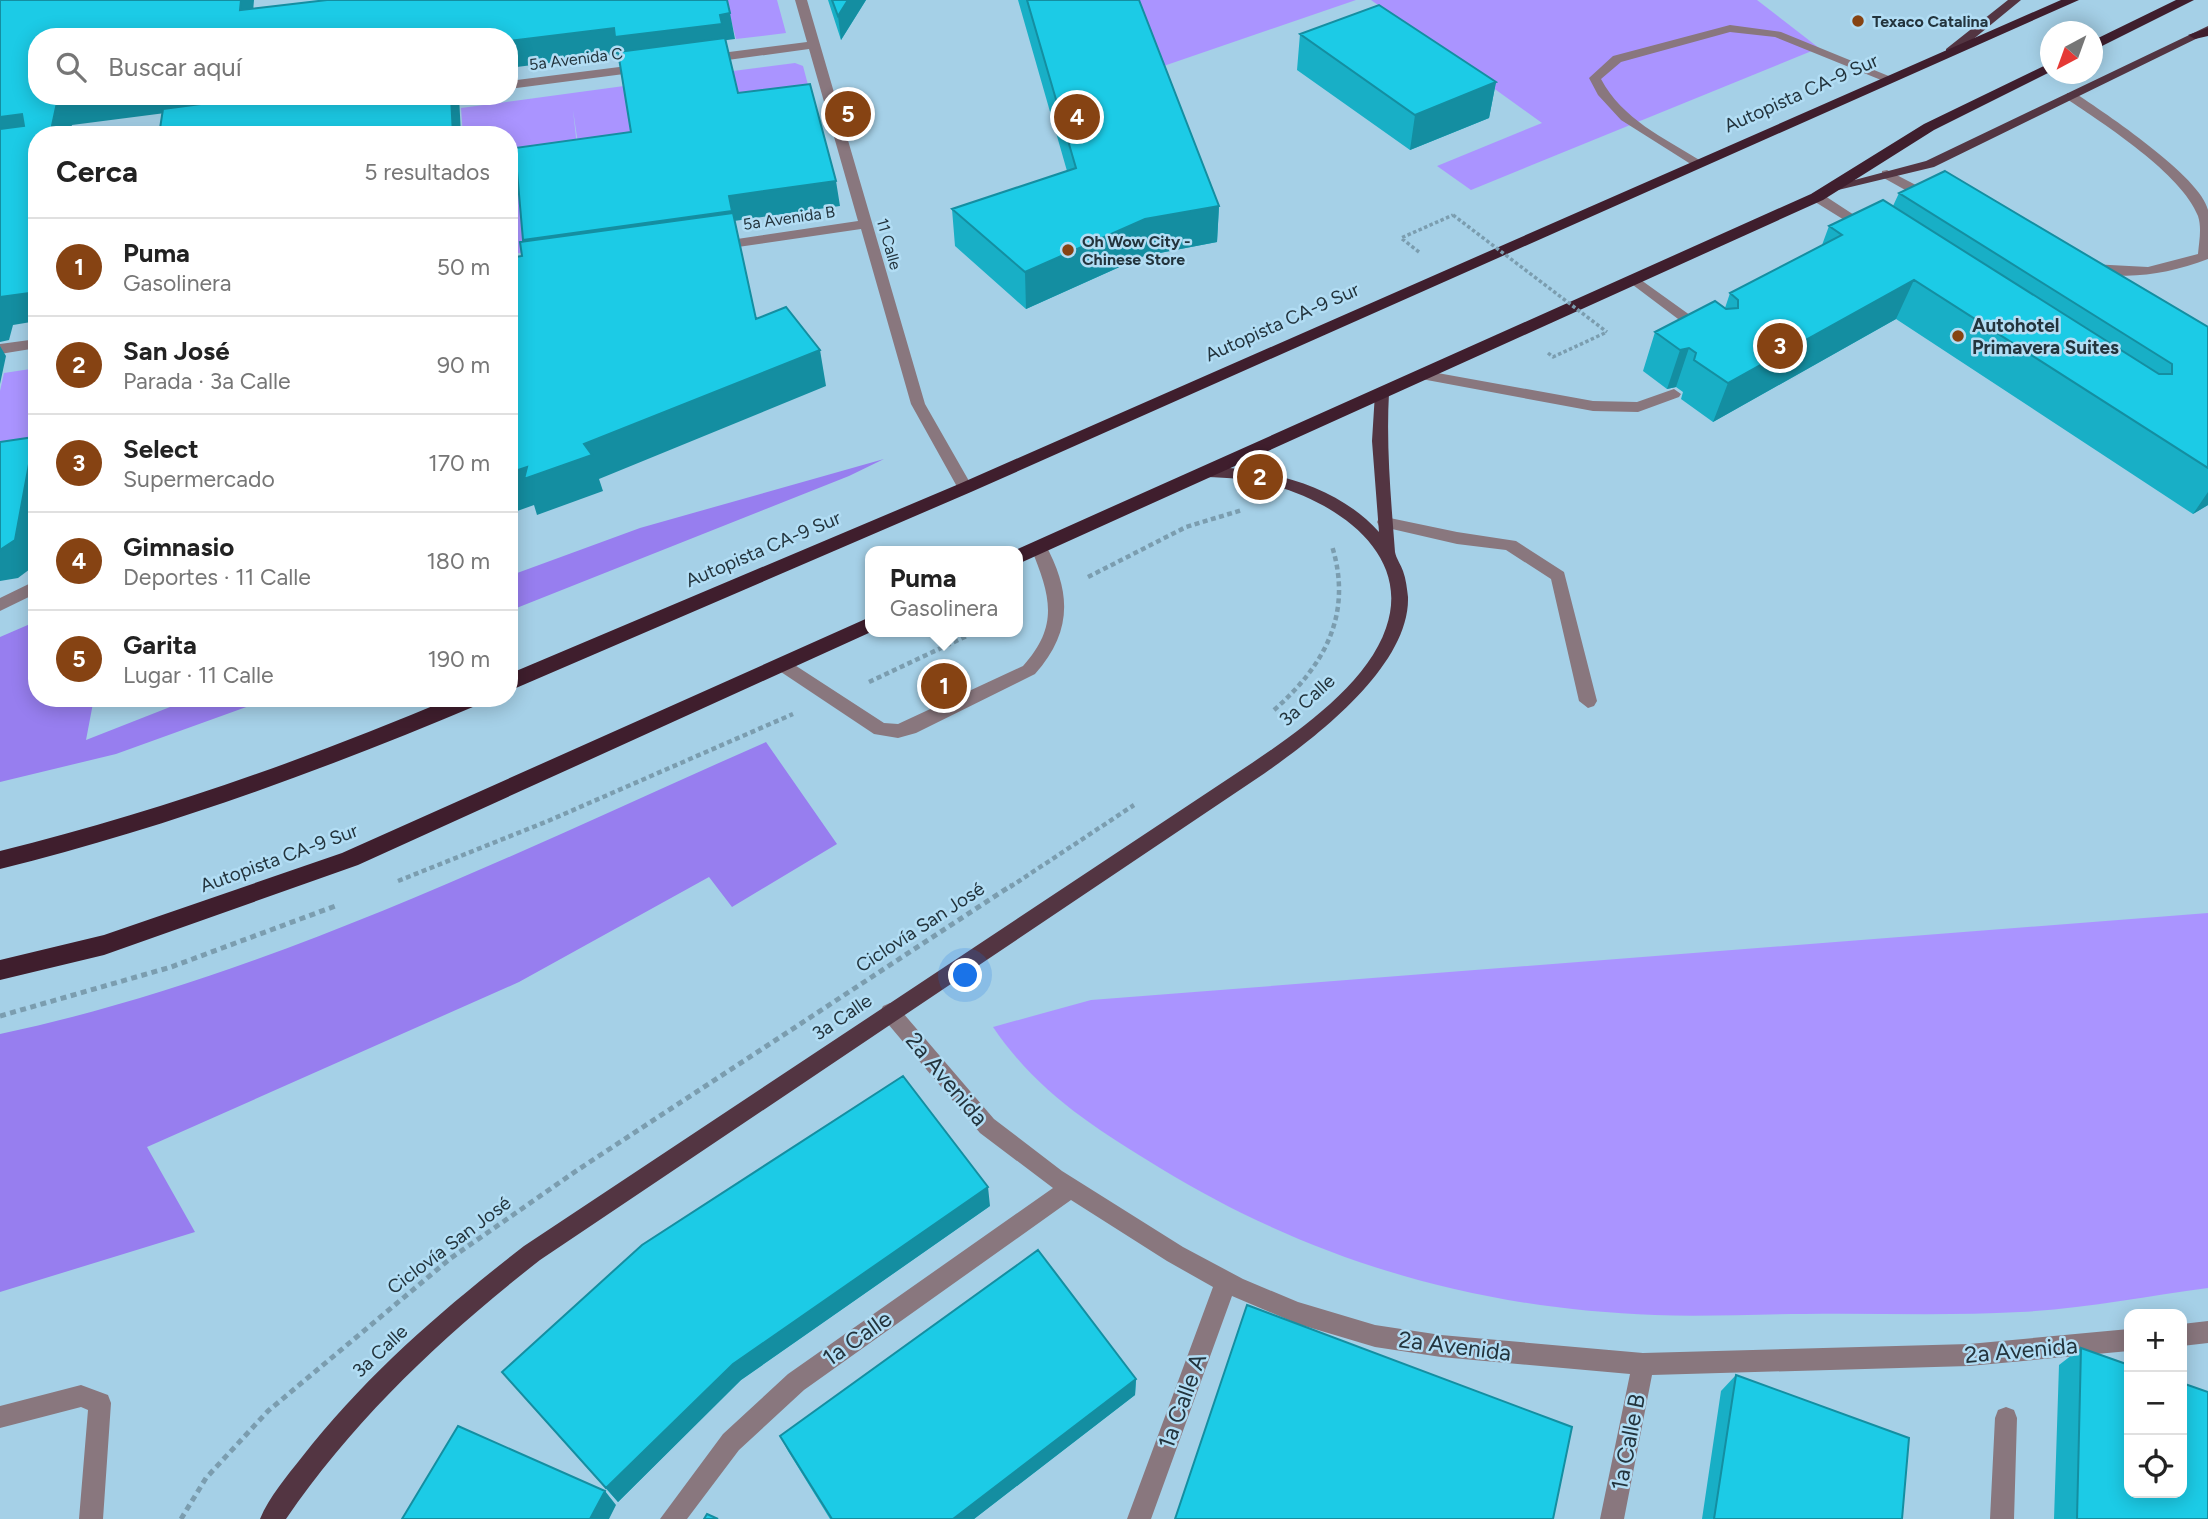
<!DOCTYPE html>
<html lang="es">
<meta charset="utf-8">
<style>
body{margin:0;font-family:Figtree,sans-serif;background:#f6f6f6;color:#222}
.controls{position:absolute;right:21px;bottom:21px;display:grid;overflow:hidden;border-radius:14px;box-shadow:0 4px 18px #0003}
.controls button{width:63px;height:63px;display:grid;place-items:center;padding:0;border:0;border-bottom:2px solid #e0e0e0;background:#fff;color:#222;font:35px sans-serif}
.compass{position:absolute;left:2040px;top:21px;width:63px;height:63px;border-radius:50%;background:#fff;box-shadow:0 4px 18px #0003;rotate:221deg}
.you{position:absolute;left:966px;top:976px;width:24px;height:24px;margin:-18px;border:5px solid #fff;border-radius:50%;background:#1a73e8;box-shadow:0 0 0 10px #1a73e833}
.badge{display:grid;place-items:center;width:46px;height:46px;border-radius:50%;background:#864313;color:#fff;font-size:23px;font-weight:700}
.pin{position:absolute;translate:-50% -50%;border:4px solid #fff;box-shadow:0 2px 7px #0006}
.popup{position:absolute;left:865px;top:546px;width:158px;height:91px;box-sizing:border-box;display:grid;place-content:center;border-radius:14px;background:#fff;filter:drop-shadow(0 2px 5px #0005);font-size:23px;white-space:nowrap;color:#767676}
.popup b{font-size:26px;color:#222}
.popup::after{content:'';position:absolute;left:50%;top:100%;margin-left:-14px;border:14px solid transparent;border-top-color:#fff}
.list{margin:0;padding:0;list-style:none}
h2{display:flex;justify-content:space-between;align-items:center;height:91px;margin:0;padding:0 28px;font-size:30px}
h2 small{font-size:23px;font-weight:400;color:#767676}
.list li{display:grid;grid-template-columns:46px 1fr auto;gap:21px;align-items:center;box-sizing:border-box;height:98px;padding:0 28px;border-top:2px solid #e0e0e0}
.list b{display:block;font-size:26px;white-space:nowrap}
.list p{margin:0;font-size:23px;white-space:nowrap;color:#767676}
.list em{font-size:23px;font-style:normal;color:#767676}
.icon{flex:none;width:38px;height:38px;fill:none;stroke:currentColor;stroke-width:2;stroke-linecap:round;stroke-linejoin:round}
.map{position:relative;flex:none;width:2208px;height:1519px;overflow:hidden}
.search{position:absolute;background:#fff;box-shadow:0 4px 18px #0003;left:28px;top:28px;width:490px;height:77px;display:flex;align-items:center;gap:18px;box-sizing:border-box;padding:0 24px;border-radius:28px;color:#767676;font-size:26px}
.panel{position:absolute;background:#fff;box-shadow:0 4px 18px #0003;left:28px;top:126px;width:490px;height:581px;border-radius:28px}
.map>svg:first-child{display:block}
.green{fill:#aa94ff}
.forest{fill:#977eef}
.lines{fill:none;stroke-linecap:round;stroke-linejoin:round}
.path-far2{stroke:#7b9daf;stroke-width:3.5;stroke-dasharray:3.5 2.5;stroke-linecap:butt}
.path-far1{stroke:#7b9daf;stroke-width:4.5;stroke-dasharray:5 3.5;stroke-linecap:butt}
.path{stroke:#7b9daf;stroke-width:5;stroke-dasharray:6 4.5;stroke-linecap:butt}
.minor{fill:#89777e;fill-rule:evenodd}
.major{fill:#533542;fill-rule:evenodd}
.highway{fill:#3f1e2d;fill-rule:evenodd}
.path-bridge{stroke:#7b9daf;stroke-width:3.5;stroke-dasharray:3.5 2.5;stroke-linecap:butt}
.wall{fill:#18afc6}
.shaded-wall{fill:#148ea1}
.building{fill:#1ccbe6;stroke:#148ea1;stroke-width:2}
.poi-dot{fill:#864313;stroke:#b2ddf4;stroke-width:2.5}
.labels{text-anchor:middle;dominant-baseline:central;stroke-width:5;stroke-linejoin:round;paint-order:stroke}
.far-poi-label{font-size:16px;font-weight:bold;fill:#23343d;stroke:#b2ddf4;text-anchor:start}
.far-street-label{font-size:16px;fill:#23343d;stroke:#b2ddf4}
.street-label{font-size:19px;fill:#23343d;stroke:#b2ddf4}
.poi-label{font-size:19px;font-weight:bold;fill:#23343d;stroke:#b2ddf4;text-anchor:start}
.near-street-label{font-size:23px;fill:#23343d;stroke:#b2ddf4}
</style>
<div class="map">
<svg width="2208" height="1519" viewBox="0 0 2208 1519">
<rect width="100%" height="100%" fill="#a5d0e7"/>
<path class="green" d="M 726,0 L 777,0 L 786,33 L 736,39 Z
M 1125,0 L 1356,0 L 1152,70 Z
M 1371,0 L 1757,0 L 1819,48 L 1471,190 L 1437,166 L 1542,123 Z
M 795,63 L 803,66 L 820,130 L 750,140 L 733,71 Z
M 624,86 L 636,156 L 581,164 L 573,110 L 579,164 L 509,174 L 509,135 L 463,135 L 461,108 Z
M 521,173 L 528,252 L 509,254 L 509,175 Z
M 37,368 L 37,465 L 0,471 L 0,391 L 4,373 Z
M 2208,913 L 2208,1288 C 2146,1296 2083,1309 2020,1312 C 1949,1316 1876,1313 1805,1314 C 1755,1314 1705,1317 1655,1315 C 1477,1309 1312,1261 1160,1168 C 1093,1127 1038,1093 993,1027 L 1091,1000 Z"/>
<path class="forest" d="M 884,459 L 849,476 L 509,611 L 509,576 L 640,528 Z
M 37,621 L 37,698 L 94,698 L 86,740 L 193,698 L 271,698 L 116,754 L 0,782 L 0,637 Z
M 766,742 L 837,844 L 732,907 L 709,877 L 519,982 L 147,1147 L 195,1232 L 0,1292 L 0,1034 C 265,978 519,851 766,742 Z"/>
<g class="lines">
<path class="path-far2" d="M 1419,252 L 1401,238 L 1453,215
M 1548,353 L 1553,357 L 1607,332"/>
<path class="path-far1" d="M 1088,577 L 1186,527 L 1242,510
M 869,682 L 975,632
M 1274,710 C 1325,665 1353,614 1332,546
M 398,881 L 548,821 L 793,714
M 1010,887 L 1134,805"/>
<path class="path" d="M 0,1016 L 171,967 L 338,905
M 181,1519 L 206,1478 L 268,1411 L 451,1258 L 579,1169 L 1012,885"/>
<path class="minor" d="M 795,0 L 807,0 L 925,404 L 973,488 L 970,492 L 960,492 L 911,404 L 861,229 L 717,250 L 710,246 L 717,242 L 858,221 L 809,49 L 706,63 L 700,59 L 706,55 L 807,42 Z
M 1730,25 L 1781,32 L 1896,79 L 1886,82 L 1775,37 L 1730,32 L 1621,62 L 1601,79 C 1622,119 1664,138 1701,161 L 1703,164 L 1697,168 L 1621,120 L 1598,95 L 1589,78 L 1613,56 Z
M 643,64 L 647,65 L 647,71 L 509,89 L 509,81 Z
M 2067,93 L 2075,93 C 2105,113 2201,177 2208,210 C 2208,225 2208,244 2208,259 C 2167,274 2129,281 2086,271 L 2086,265 L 2091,264 L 2148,267 L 2198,254 C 2199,242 2202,228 2198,216 C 2182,174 2104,124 2067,99 Z
M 182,124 L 188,128 L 186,131 L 160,135 L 124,135 L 130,131 Z
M 1887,170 L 1935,195 L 1936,198 L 1935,201 L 1925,201 L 1882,177 L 1882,171 Z
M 1817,193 L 1822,194 L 1874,228 L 1867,232 L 1862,231 L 1812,200 L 1812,194 Z
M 1634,275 L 1708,328 L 1708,334 L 1698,334 L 1629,282 L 1629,276 Z
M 37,339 L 37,348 L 0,354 L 0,344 Z
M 1421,370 L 1593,401 L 1637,402 L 1674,389 L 1681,394 L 1679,397 L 1638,412 L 1593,411 L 1416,378 L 1414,375 Z
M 1385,517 L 1457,532 L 1516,541 L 1564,572 L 1597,701 L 1594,706 L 1588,708 L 1579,701 L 1551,579 L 1506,550 L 1457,544 L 1379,526 L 1377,522 L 1379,518 Z
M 1039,542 L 1045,544 C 1072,593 1072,632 1035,674 L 916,733 L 898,738 L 874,734 L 775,668 L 773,664 L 775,660 L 787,660 L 884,723 L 898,724 L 1023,666 C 1060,625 1050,595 1031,548 Z
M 37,580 L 37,593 L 0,611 L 0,598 Z
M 890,1003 L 897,1006 L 994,1119 L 1062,1171 L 1183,1247 L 1243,1279 L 1298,1302 L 1375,1325 L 1441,1335 L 1643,1353 L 1969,1344 L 2129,1329 L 2129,1351 L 1969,1366 L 1652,1375 L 1624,1519 L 1600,1519 L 1630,1374 L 1441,1357 L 1375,1347 L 1298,1324 L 1232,1296 L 1151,1519 L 1127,1519 L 1213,1287 L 1167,1261 L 1071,1200 L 804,1390 L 739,1450 L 687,1519 L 660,1519 L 723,1434 L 788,1374 L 1053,1188 L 980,1133 L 883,1018 L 880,1012 L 883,1006 Z
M 2208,1321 L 2208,1343 L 2182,1346 L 2182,1324 Z
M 81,1385 L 108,1395 L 111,1403 L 103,1519 L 79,1519 L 88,1410 L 81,1407 L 0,1428 L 0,1406 Z
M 2006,1407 L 2014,1410 L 2017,1418 L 2014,1519 L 1990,1519 L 1995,1418 L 1998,1410 Z"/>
<path class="major" d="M 2008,0 L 2021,0 L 1954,55 L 1946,55 L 1946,49 Z
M 2208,26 L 2208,33 L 1934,167 L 1838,190 L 1832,186 L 1926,161 Z
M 1382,388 L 1389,393 C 1386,446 1391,499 1395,552 C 1396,558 1401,565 1403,571 C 1406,579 1407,589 1408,597 C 1410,666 1315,738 1265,773 L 540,1260 C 443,1336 356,1417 286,1519 L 260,1519 C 269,1497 287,1476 302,1457 C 366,1375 443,1309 524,1246 L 1252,763 C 1299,731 1367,684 1386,628 C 1412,554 1337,503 1275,486 C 1253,479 1229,478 1206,477 L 1198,472 C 1205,464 1219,467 1229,468 C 1282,472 1343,491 1379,532 L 1372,441 L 1375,393 Z"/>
<path class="highway" d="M 2061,0 L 2079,0 L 971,492 L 509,691 L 509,674 L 959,484 Z
M 2176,0 L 2194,0 L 2092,51 L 2092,41 Z
M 2208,28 L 2208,36 L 2195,39 L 2188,35 Z
M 2050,63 L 2050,72 L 1934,130 L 1823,200 L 1018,564 L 1018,551 L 1013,551 L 1811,194 L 1924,124 Z
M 870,617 L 871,632 L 358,865 L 104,955 L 0,980 L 0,960 L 104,935 L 342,853 Z
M 452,698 L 483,698 L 480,704 C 324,770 165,828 0,869 L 0,851 C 155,813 305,760 452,698 Z"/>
<path class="path-bridge" d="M 1453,215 L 1607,332"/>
</g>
<path class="wall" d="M 828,0 L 866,0 L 841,40 Z
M 1018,0 L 1139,0 L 1219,206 L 1217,242 L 1144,256 L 1026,309 L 955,246 L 952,209 L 1067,171 Z
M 1300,34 L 1496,82 L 1489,118 L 1410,150 L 1297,70 Z
M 1899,193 L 2208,327 L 2208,505 L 2193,514 L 1896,319 L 1713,422 L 1681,399 L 1683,392 L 1676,387 L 1667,389 L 1643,371 L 1655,332 L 1725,308 L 1730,293 L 1822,245 L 1829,226 L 1893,206 Z
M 990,1206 L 741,1380 L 618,1502 L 502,1372 Z
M 2081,1348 L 2208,1519 L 2054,1519 L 2059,1365 Z
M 1736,1375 L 1902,1519 L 1702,1519 L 1721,1391 Z
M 1136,1379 L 1135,1395 L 974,1519 L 830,1519 L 788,1451 L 780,1436 Z"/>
<path class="shaded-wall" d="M 241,0 L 254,0 L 251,36 L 240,10 Z
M 848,0 L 866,0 L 841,40 L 838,16 Z
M 730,13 L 735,39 L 509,68 L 509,41 Z
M 1496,82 L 1489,118 L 1410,150 L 1415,115 Z
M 73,96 L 373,96 L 173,112 L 72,125 L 69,135 L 50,135 L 58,98 Z
M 451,96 L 459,96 L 461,135 L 453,135 Z
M 22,114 L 37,140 L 0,147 L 0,117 Z
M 836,181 L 840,206 L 734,221 L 531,265 L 523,240 L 729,196 Z
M 37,194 L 37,216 L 33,210 Z
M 1219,206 L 1217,242 L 1144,256 L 1026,309 L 1025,272 L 1145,219 Z
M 1914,280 L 1896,319 L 1713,422 L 1728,383 Z
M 37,292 L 37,321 L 13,325 L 9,340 L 0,342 L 0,297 Z
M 0,346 L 6,356 L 0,384 Z
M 1689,348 L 1676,387 L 1667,389 L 1680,350 Z
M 820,350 L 826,386 L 599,479 L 603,491 L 537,515 L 534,505 L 509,514 L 509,473 Z
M 34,437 L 37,441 L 37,549 L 34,566 L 18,578 L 0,581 L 0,550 Z
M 2208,492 L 2208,505 L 2193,514 Z
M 988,1187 L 990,1206 L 741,1380 L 618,1502 L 606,1488 L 733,1364 Z
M 1136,1379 L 1135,1395 L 974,1519 L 953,1519 Z
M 605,1491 L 616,1505 L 609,1519 L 590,1519 Z"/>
<path class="building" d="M 0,0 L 241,0 L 240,10 L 327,0 L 727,0 L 730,13 L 720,15 L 722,24 L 615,37 L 614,28 L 509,41 L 509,37 L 37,37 L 37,96 L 73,96 L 58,98 L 50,135 L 37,135 L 37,194 L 33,210 L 37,209 L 37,292 L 0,297 L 0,129 L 24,126 L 22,114 L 0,117 Z
M 832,0 L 848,0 L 838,16 Z
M 1027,0 L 1139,0 L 1219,206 L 1145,219 L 1025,272 L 952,209 L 1076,168 Z
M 1379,5 L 1496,82 L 1415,115 L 1300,34 Z
M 725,38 L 738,93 L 810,84 L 836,181 L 729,196 L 732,211 L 523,240 L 515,148 L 631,132 L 618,52 Z
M 261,96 L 451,96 L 453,135 L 159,135 L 163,109 Z
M 1945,171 L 2208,327 L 2208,468 L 1914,280 L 1728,383 L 1694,360 L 1696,353 L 1689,348 L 1680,350 L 1655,332 L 1715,301 L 1726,309 L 1738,308 L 1738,300 L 1730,293 L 1842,235 L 1829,226 L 1883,200 L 2159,374 L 2172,374 L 2172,364 L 1899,193 Z
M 733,213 L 756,319 L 786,307 L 820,350 L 584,444 L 592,455 L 524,479 L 527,467 L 509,473 L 509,258 L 522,256 L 520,242 Z
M 34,437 L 15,540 L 0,550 L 0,442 Z
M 903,1076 L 988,1187 L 733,1364 L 606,1488 L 502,1372 L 642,1245 Z
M 1038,1250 L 1136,1379 L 953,1519 L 832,1519 L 780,1436 Z
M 1247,1305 L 1572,1427 L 1553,1519 L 1175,1519 Z
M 2081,1348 L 2129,1365 L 2129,1493 L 2182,1493 L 2182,1383 L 2208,1392 L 2208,1519 L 2077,1519 Z
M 1736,1375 L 1909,1438 L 1902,1519 L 1714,1519 Z
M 458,1426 L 605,1491 L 590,1519 L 402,1519 Z
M 707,1514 L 718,1519 L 704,1519 Z"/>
<g class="poi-dot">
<circle cx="1858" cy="21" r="7"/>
<circle cx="1068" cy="250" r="7"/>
<circle cx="1958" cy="336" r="7"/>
</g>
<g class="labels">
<g class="far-poi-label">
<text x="1872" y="21">Texaco Catalina</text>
<text x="1082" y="241">Oh Wow City -<tspan x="1082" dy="18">Chinese Store</tspan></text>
</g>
<g class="far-street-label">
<text transform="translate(576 59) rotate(-7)">5a Avenida C</text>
<text transform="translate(789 218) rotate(-8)">5a Avenida B</text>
<text transform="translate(889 244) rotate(74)">11 Calle</text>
</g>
<g class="street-label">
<text transform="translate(1801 93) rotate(-24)">Autopista CA-9 Sur</text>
<text transform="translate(1282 322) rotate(-24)">Autopista CA-9 Sur</text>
<text transform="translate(763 549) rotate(-23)">Autopista CA-9 Sur</text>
<text transform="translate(1307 700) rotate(-42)">3a Calle</text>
<text transform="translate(279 858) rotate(-20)">Autopista CA-9 Sur</text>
<text transform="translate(920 927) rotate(-33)">Ciclovía San José</text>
<text transform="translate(842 1017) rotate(-34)">3a Calle</text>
<text transform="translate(449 1245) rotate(-37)">Ciclovía San José</text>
<text transform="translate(380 1351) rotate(-43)">3a Calle</text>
</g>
<g class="poi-label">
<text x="1972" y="325">Autohotel<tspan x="1972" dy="22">Primavera Suites</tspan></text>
</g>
<g class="near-street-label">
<text transform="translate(947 1079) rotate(50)">2a Avenida</text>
<text transform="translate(857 1338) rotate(-35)">1a Calle</text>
<text transform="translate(1455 1346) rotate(7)">2a Avenida</text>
<text transform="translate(2021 1350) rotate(-5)">2a Avenida</text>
<text transform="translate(1182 1401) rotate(-70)">1a Calle A</text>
<text transform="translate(1628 1442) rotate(-79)">1a Calle B</text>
</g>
</g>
</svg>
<div class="controls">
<button>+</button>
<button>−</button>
<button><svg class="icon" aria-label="locate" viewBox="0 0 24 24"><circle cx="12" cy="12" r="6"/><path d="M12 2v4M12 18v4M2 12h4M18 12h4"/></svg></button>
</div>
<svg class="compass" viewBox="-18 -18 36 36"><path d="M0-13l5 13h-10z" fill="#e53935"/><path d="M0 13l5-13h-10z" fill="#767676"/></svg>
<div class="you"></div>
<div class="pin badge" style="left:944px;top:686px">1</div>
<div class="popup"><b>Puma</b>Gasolinera</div>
<div class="pin badge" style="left:1260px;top:477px">2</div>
<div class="pin badge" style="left:1780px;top:346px">3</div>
<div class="pin badge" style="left:1077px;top:117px">4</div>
<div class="pin badge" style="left:848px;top:114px">5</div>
<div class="search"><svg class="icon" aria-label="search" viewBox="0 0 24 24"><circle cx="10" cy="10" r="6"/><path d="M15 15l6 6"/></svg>Buscar aquí</div>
<section class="panel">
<h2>Cerca<small>5 resultados</small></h2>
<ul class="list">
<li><span class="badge">1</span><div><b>Puma</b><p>Gasolinera</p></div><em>50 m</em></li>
<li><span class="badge">2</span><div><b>San José</b><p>Parada · 3a Calle</p></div><em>90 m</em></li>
<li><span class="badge">3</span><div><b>Select</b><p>Supermercado</p></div><em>170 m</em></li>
<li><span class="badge">4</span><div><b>Gimnasio</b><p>Deportes · 11 Calle</p></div><em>180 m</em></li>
<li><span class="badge">5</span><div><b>Garita</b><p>Lugar · 11 Calle</p></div><em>190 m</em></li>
</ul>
</section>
</div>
